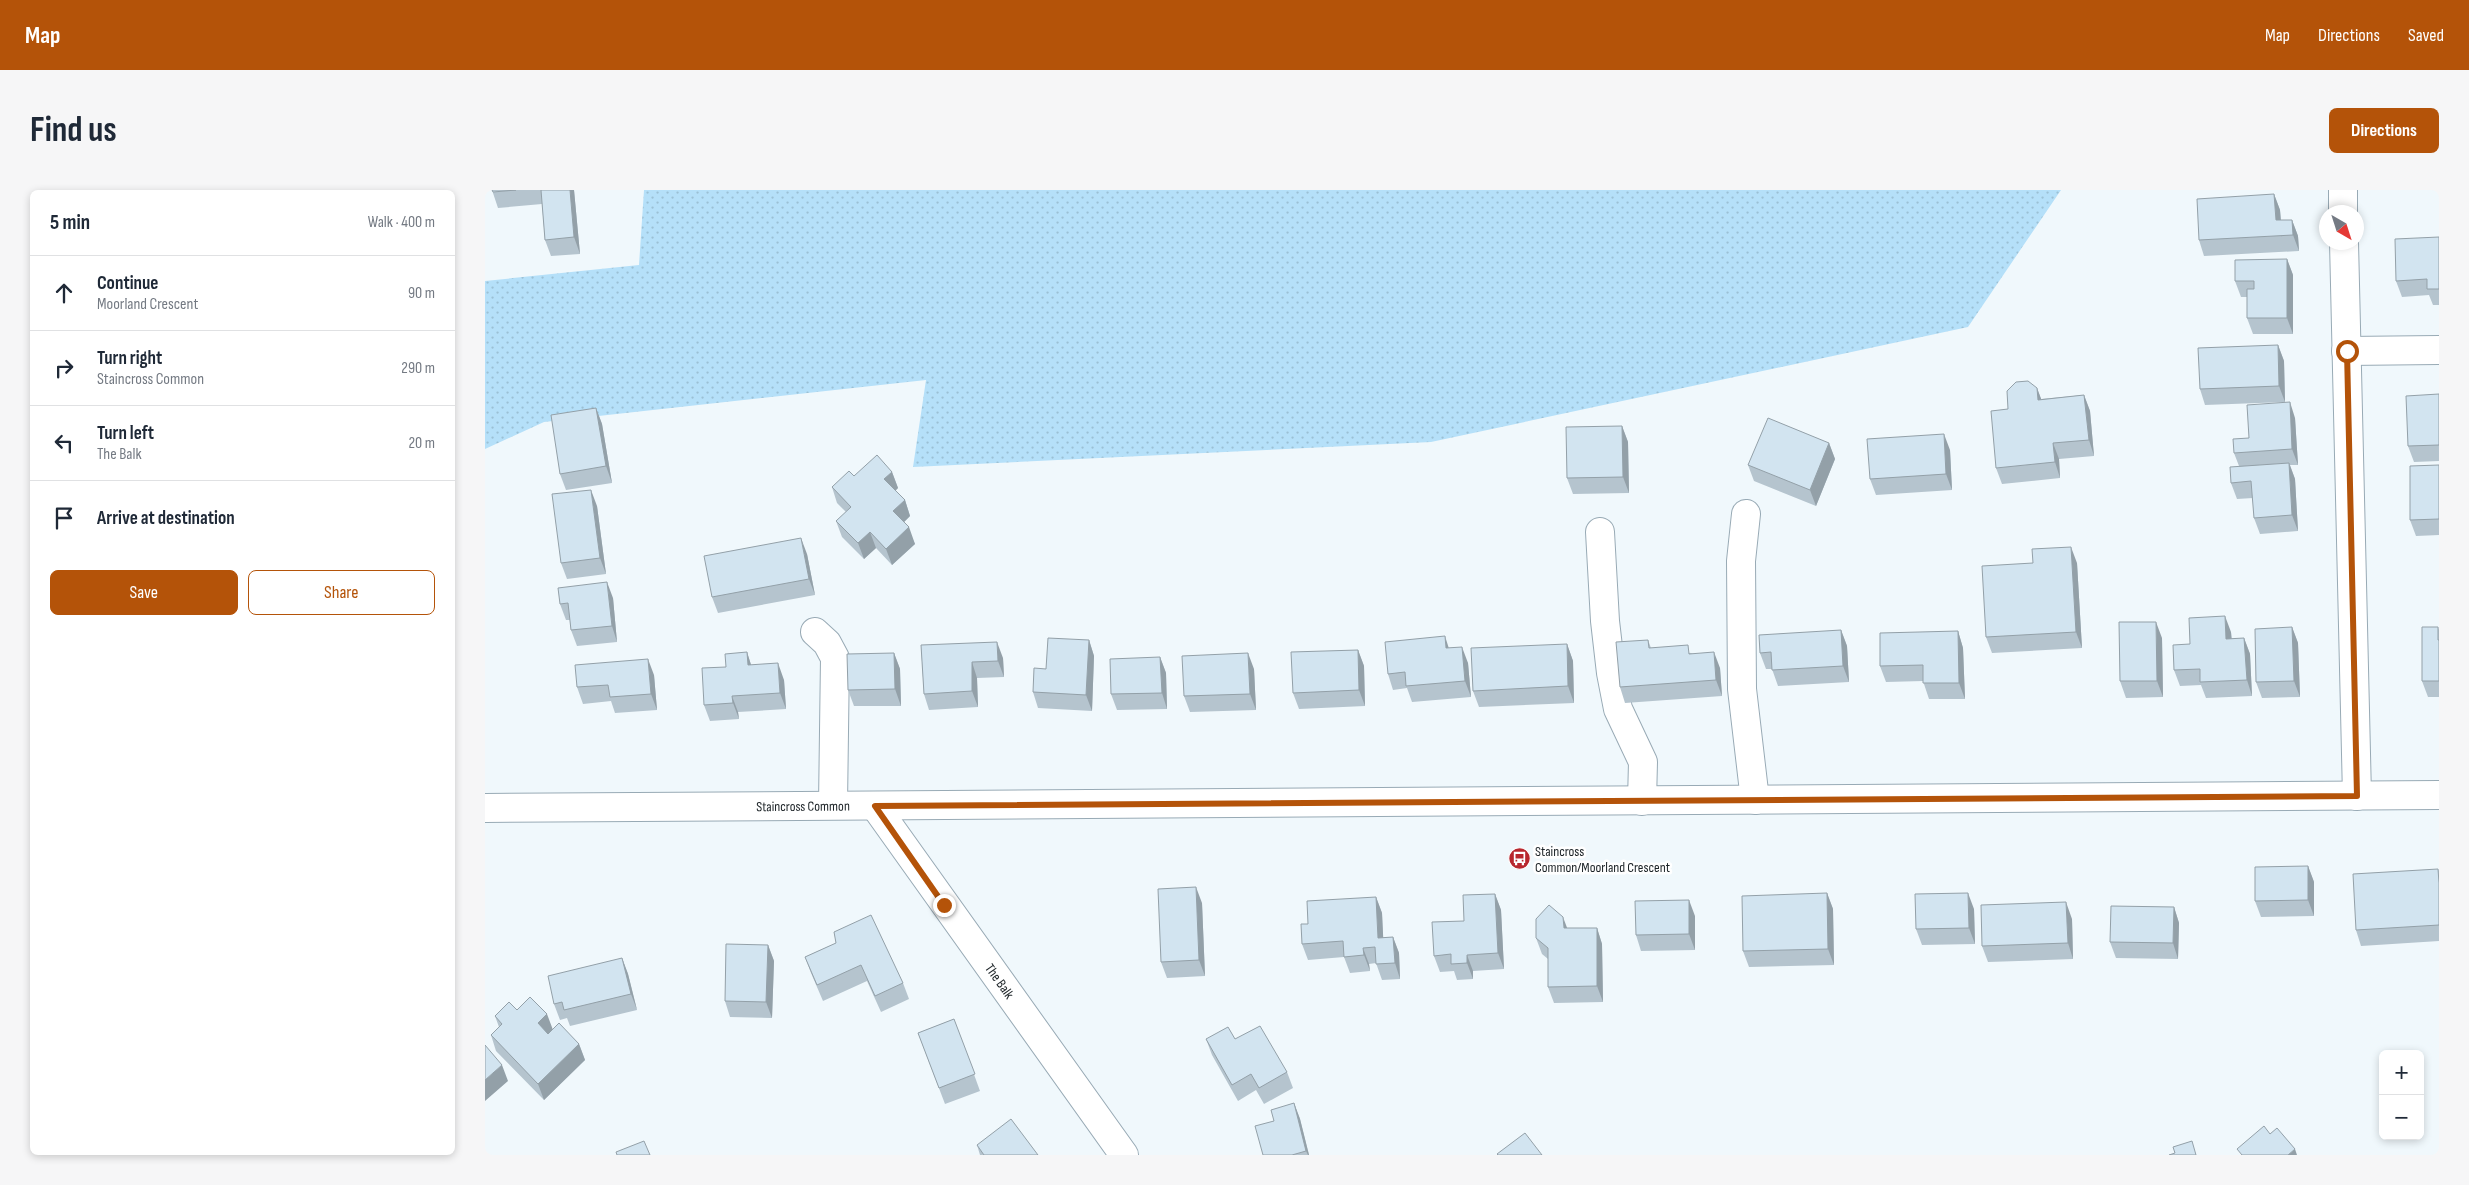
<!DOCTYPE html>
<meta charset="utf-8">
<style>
body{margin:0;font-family:"Sofia Sans Condensed",sans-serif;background:#f6f6f7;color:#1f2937}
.controls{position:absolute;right:15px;bottom:15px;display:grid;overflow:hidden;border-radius:8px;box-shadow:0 2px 8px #0003}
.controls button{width:45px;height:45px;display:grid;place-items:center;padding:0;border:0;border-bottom:1px solid #e0e1e3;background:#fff;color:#1f2937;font:25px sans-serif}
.compass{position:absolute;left:1834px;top:15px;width:45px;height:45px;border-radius:50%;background:#fff;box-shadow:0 2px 8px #0003;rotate:141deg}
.stop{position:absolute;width:15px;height:15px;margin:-11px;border:4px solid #b45309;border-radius:50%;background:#fff}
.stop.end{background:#b45309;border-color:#fff;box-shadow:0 1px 5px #0008}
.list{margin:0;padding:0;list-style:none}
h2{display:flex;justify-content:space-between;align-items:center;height:65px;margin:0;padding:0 20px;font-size:21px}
h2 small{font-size:16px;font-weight:400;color:#747a83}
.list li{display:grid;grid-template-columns:32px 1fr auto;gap:15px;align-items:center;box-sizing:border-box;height:75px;padding:0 20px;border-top:1px solid #e0e1e3}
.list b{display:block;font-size:19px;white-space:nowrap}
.list p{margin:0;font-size:16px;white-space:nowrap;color:#747a83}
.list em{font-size:16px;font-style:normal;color:#747a83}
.actions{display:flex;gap:10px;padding:15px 20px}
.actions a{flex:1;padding:11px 0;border:1px solid #b45309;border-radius:8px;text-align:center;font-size:18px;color:#b45309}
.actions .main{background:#b45309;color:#fff}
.icon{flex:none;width:28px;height:28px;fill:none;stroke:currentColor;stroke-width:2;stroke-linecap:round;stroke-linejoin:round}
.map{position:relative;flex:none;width:1954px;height:965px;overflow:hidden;border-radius:8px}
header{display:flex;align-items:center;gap:30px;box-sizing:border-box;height:70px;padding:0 25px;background:#b45309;color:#fff}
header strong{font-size:24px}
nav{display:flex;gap:28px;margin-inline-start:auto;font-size:18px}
.intro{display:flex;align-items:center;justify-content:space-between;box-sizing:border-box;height:120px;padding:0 30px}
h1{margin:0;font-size:35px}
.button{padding:12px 22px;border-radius:8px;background:#b45309;color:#fff;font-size:18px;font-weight:700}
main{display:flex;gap:30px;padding:0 30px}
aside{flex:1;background:#fff;border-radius:8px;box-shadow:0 2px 8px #0003}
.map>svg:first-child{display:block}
.grass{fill:url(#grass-dots)}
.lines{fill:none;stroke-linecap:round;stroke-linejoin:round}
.minor-casing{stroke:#98aab5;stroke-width:30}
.minor{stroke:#fff;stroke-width:28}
.wall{fill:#b5c4ce}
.shaded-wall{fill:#93a0a8}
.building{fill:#d2e4f0;stroke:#93a0a8}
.route{stroke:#b45309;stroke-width:6}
.labels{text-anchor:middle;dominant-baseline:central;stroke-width:5;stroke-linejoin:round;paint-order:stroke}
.street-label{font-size:14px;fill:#1a2125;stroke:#fff}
.poi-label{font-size:14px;fill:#1a2125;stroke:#fff;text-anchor:start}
</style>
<header>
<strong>Map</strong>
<nav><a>Map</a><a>Directions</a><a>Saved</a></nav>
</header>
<div class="intro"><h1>Find us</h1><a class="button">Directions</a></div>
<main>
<aside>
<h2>5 min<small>Walk · 400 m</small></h2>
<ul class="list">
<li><svg class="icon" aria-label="ahead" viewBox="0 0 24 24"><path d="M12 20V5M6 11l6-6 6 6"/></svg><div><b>Continue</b><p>Moorland Crescent</p></div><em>90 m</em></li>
<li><svg class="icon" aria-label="right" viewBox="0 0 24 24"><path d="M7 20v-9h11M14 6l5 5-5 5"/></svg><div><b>Turn right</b><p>Staincross Common</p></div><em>290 m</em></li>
<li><svg class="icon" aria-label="left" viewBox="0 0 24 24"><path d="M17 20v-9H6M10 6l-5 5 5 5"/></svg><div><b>Turn left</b><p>The Balk</p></div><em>20 m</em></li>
<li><svg class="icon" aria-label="arrive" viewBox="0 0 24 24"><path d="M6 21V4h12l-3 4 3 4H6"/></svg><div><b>Arrive at destination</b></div></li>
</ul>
<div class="actions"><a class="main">Save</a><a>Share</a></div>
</aside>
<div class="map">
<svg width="1954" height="965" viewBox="0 0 1954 965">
<defs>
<pattern id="grass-dots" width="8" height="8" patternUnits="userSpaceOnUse" patternTransform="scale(1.25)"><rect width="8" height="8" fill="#b5e0f9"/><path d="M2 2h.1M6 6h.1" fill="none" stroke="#9bc0d5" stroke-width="1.8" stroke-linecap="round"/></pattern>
</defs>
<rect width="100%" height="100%" fill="#f0f8fc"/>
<path class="grass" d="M 159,0 L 1576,0 L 1483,137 L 946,252 L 428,277 L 441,190 L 59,232 L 0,259 L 0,91 L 154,75 Z"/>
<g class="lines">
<defs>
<g id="minor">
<path d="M 1858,0 L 1858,22"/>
<path d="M 1859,52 L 1872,606"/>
<path d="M 1861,161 L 1954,160"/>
<path d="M 1261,324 L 1256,371 L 1257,499 L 1270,610"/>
<path d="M 1115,342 L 1120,431 L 1126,483 L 1133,519 L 1158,572 L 1157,611"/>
<path d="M 330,442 L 342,453 L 350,468 L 348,615"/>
<path id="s1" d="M 390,616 L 639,965"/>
<path id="s2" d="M 0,618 L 1954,605"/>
</g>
</defs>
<use href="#minor" class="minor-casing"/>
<use href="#minor" class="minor"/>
</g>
<path class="wall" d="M 7,0 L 89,0 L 95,64 L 66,66 L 60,50 L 57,14 L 13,18 Z
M 1789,4 L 1795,20 L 1796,30 L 1807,30 L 1813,46 L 1814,61 L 1719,66 L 1714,50 Z
M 1954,47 L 1954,115 L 1948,115 L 1944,105 L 1917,107 L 1911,91 Z
M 1802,69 L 1808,85 L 1808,144 L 1768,144 L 1762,128 L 1762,107 L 1756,107 L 1750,91 Z
M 1793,155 L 1799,171 L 1800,212 L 1720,215 L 1715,199 Z
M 1552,198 L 1556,209 L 1599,205 L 1605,221 L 1609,266 L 1574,269 L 1575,288 L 1517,294 L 1511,278 L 1523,219 Z
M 1954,204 L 1954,271 L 1929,272 L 1923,256 Z
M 111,218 L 117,234 L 127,293 L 81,300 L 75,284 Z
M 1810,228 L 1813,275 L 1805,275 L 1810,289 L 1813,341 L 1775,344 L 1769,328 L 1768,308 L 1752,309 L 1746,293 L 1754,276 L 1749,263 Z
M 1137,236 L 1143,252 L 1144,303 L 1088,304 L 1082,288 Z
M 1344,253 L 1350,269 L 1331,316 L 1269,291 L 1263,275 Z
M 1465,260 L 1467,300 L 1391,305 L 1385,289 Z
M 1954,275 L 1954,345 L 1931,346 L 1925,330 Z
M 407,282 L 413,298 L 410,301 L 420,310 L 425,326 L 419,332 L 430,354 L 407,375 L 391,358 L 379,369 L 357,347 L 351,331 L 361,322 L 352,313 L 347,297 L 369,286 Z
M 112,316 L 121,384 L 82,389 L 76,373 Z
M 322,364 L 330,405 L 233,423 L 227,407 Z
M 1548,373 L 1592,373 L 1597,458 L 1507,463 L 1501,447 Z
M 128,408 L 132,452 L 92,456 L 86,440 L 85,430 L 81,430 L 75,414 Z
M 1807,437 L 1813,453 L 1815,507 L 1777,508 L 1771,492 Z
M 1953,437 L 1954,440 L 1954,507 L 1943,507 L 1937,491 Z
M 1356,440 L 1362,456 L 1364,492 L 1293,496 L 1287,479 L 1281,479 L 1275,463 Z
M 1473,441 L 1478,458 L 1480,509 L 1444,509 L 1438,491 L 1401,492 L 1395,476 Z
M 1746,442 L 1747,449 L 1759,448 L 1765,464 L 1767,506 L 1721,508 L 1716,495 L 1695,496 L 1689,480 L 1705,454 Z
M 1677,448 L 1678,507 L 1641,508 L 1635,491 Z
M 604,450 L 609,466 L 607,521 L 553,518 L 548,502 L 561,479 Z
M 1163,450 L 1166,458 L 1206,463 L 1235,478 L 1237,506 L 1140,513 L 1135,497 Z
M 1082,454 L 1088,471 L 1089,513 L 994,517 L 988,501 Z
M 436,455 L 518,468 L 519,487 L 492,488 L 493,517 L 444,520 L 439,504 Z
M 964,458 L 983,473 L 986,507 L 927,512 L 922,498 L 908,500 L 903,484 Z
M 873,460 L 879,476 L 880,516 L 814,519 L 808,503 Z
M 262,462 L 266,475 L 299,490 L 301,519 L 253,522 L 254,529 L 225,531 L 219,515 L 241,477 Z
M 409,463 L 415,479 L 416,516 L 369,516 L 363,500 Z
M 675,467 L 681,483 L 682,519 L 632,520 L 626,504 Z
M 769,479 L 771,520 L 705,522 L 699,506 Z
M 169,485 L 172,520 L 130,523 L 126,511 L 98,514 L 92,497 Z
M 1823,676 L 1829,692 L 1829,726 L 1776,727 L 1770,711 Z
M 1953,679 L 1954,681 L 1954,751 L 1876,756 L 1871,740 Z
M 1342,703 L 1348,719 L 1349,775 L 1264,777 L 1258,761 Z
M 1010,704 L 1016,720 L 1019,779 L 988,781 L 988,789 L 972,790 L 969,781 L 955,782 L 949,766 L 979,731 Z
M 891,707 L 897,723 L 898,748 L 908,747 L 914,763 L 915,789 L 897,790 L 891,773 L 884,774 L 885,781 L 865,783 L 859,767 L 823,770 L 817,754 L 823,734 Z
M 717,713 L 720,786 L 682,788 L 676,772 Z
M 1689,717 L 1694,733 L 1693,769 L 1631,768 L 1625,752 Z
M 1489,719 L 1490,754 L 1437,755 L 1431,739 Z
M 1210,726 L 1210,760 L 1156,761 L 1151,745 Z
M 1587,729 L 1588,769 L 1503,772 L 1497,756 Z
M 1082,738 L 1112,738 L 1117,754 L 1118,812 L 1069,813 L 1063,797 L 1063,769 L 1057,764 L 1051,748 Z
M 351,753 L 418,793 L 424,809 L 396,822 L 382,791 L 338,811 L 326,783 L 320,767 Z
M 283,755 L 289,771 L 287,828 L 245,827 L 240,811 Z
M 137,768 L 143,784 L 152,820 L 85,836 L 82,828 L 75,830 L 69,814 Z
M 32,820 L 94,854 L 100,870 L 59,910 L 11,861 L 6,845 L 14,837 L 10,826 Z
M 469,829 L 495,901 L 460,914 L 433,843 Z
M 721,849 L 750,849 L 802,882 L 808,898 L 779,914 L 771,900 L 753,911 L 727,865 Z
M 809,913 L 815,929 L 824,965 L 778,965 L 789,931 Z
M 492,955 L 553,965 L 495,965 Z"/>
<path class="shaded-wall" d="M 85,0 L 89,0 L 95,64 L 89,47 Z
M 1789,4 L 1795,20 L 1797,47 L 1791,30 Z
M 1807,30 L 1813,46 L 1814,61 L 1808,45 Z
M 1802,69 L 1808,85 L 1808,144 L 1802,128 Z
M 1793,155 L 1799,171 L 1800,212 L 1794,196 Z
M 1552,198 L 1558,214 L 1553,210 Z
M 1599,205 L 1605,221 L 1609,266 L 1604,250 Z
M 1805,212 L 1810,228 L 1813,275 L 1807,259 Z
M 111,218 L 117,234 L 127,293 L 121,276 Z
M 1137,236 L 1143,252 L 1144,303 L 1138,287 Z
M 1459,244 L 1465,260 L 1467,300 L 1461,284 Z
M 1344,253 L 1350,269 L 1331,316 L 1325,300 Z
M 1568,253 L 1574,269 L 1575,288 L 1570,272 Z
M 1804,273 L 1810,289 L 1813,341 L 1807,325 Z
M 407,282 L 413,298 L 405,306 L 399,289 Z
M 106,300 L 112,316 L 121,384 L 115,368 Z
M 420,310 L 425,326 L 414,337 L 408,321 Z
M 424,337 L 430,354 L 407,375 L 401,359 Z
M 385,342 L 391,358 L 379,369 L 373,353 Z
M 316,348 L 322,364 L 330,405 L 324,389 Z
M 1586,357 L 1592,373 L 1597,458 L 1591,442 Z
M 122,392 L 128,408 L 132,452 L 127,436 Z
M 1740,426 L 1746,442 L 1747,465 L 1741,449 Z
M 1671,432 L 1677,448 L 1678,507 L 1672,491 Z
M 1807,437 L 1813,453 L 1815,507 L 1809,491 Z
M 1356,440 L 1362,456 L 1364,492 L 1358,476 Z
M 1473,441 L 1478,458 L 1480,509 L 1474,493 Z
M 960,446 L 965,462 L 961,458 Z
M 1759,448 L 1765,464 L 1767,506 L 1762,490 Z
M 604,450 L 609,466 L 607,521 L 601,505 Z
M 512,452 L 518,468 L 519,487 L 513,471 Z
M 1082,454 L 1088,471 L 1089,513 L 1083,496 Z
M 977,457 L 983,473 L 986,507 L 980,491 Z
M 873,460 L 879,476 L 880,516 L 874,500 Z
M 262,462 L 267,478 L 263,475 Z
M 1229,462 L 1235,478 L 1237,506 L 1231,490 Z
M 409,463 L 415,479 L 416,516 L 410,499 Z
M 763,463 L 769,479 L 771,520 L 765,504 Z
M 675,467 L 681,483 L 682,519 L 677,503 Z
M 163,469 L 169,485 L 172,520 L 166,504 Z
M 487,472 L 492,488 L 493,517 L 487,501 Z
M 293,473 L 299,490 L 301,519 L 295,503 Z
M 247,506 L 253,522 L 254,529 L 248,513 Z
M 1823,676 L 1829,692 L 1829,726 L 1823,710 Z
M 711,697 L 717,713 L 720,786 L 714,770 Z
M 1342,703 L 1348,719 L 1349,775 L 1343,759 Z
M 1483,703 L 1489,719 L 1490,754 L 1484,738 Z
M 1010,704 L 1016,720 L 1019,779 L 1013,763 Z
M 891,707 L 897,723 L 899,764 L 893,748 Z
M 1204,710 L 1210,726 L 1210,760 L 1204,744 Z
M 1581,712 L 1587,729 L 1588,769 L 1583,753 Z
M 1689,717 L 1694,733 L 1693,769 L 1688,753 Z
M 1078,727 L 1084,743 L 1079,738 Z
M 1112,738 L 1117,754 L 1118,812 L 1112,796 Z
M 908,747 L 914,763 L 915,789 L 910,773 Z
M 283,755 L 289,771 L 287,828 L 281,812 Z
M 878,758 L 884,774 L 885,781 L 879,765 Z
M 982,765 L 988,781 L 988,789 L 982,773 Z
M 137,768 L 143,784 L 152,820 L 146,804 Z
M 62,824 L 68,840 L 59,849 L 53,833 Z
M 94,854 L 100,870 L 59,910 L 53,894 Z
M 17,875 L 23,891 L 0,911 L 0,890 Z
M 809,913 L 815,929 L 824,965 L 823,965 L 821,961 Z
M 1810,959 L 1812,965 L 1803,965 Z"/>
<path class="building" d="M 7,0 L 31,0 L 8,2 Z
M 56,0 L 85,0 L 89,47 L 60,50 Z
M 1789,4 L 1791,30 L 1807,30 L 1808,45 L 1714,50 L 1712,9 Z
M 1954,47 L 1954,99 L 1942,99 L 1942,89 L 1911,91 L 1910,49 Z
M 1802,69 L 1802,128 L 1762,128 L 1762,99 L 1769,99 L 1769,91 L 1750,91 L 1750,70 Z
M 1793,155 L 1794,196 L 1715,199 L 1713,158 Z
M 1543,191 L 1552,198 L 1553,210 L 1599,205 L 1604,250 L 1568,253 L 1570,272 L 1511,278 L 1506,221 L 1523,219 L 1522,201 L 1531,192 Z
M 1954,204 L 1954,255 L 1923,256 L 1921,206 Z
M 1805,212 L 1807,259 L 1749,263 L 1748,249 L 1764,248 L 1762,215 Z
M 111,218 L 121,276 L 75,284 L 66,225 Z
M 1283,228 L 1344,253 L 1325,300 L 1263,275 Z
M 1137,236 L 1138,287 L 1082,288 L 1081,237 Z
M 1459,244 L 1461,284 L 1385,289 L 1382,249 Z
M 392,265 L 407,282 L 399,289 L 420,310 L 408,321 L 424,337 L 401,359 L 385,342 L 373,353 L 351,331 L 366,317 L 347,297 L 364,281 L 369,286 Z
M 1804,273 L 1807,325 L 1769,328 L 1766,291 L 1746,293 L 1745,277 Z
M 1954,275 L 1954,329 L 1925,330 L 1925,276 Z
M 106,300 L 115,368 L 76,373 L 67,304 Z
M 316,348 L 324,389 L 227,407 L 219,366 Z
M 1586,357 L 1591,442 L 1501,447 L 1497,376 L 1548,373 L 1547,359 Z
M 122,392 L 127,436 L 86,440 L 83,413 L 75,414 L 73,398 Z
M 1740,426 L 1741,449 L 1759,448 L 1762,490 L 1715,492 L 1715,479 L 1689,480 L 1688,455 L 1705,454 L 1704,428 Z
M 1634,432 L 1671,432 L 1672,491 L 1635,491 Z
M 1807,437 L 1809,491 L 1771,492 L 1770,439 Z
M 1937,437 L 1953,437 L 1953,450 L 1954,450 L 1954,491 L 1937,491 Z
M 1356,440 L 1358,476 L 1287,480 L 1286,462 L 1275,463 L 1274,445 Z
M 1473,441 L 1474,493 L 1438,493 L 1438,475 L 1395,476 L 1395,443 Z
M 960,446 L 961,458 L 977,457 L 980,491 L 921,496 L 920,482 L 903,484 L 900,452 Z
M 563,448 L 604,450 L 601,505 L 548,502 L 549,478 L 561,479 Z
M 1163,450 L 1164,458 L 1203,455 L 1204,464 L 1229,462 L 1231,490 L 1135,497 L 1131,452 Z
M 512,452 L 513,471 L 487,472 L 487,501 L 439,504 L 436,455 Z
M 1082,454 L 1083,496 L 988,501 L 986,458 Z
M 873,460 L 874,500 L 808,503 L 806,462 Z
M 262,462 L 263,475 L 293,473 L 295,503 L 247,506 L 248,513 L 219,515 L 217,478 L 241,477 L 240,464 Z
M 409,463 L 410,499 L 363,500 L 362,464 Z
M 763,463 L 765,504 L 699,506 L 697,466 Z
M 675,467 L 677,503 L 626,504 L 625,469 Z
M 163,469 L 166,504 L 125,507 L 123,495 L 92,497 L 90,475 Z
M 1823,676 L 1823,710 L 1770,711 L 1770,677 Z
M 1953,679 L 1954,693 L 1954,735 L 1871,740 L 1868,684 Z
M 711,697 L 714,770 L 676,772 L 673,699 Z
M 1342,703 L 1343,759 L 1258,761 L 1257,706 Z
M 1483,703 L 1484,738 L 1431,739 L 1430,704 Z
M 1010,704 L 1013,763 L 982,765 L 982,773 L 966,774 L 966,764 L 949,766 L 947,732 L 979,731 L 978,705 Z
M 891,707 L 893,748 L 908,747 L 910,773 L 891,774 L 890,757 L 878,758 L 879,765 L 859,767 L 858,751 L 817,754 L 816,734 L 823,734 L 822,711 Z
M 1204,710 L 1204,744 L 1151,745 L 1150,711 Z
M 1581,712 L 1583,753 L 1497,756 L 1496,715 Z
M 1064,715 L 1078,727 L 1079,738 L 1112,738 L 1112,796 L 1063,797 L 1063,758 L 1051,748 L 1051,729 Z
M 1626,716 L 1689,717 L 1688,753 L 1625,752 Z
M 386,725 L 418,793 L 390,806 L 376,775 L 332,795 L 320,767 L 351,753 L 349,742 Z
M 241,754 L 283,755 L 281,812 L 240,811 Z
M 137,768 L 146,804 L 79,820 L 77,812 L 69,814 L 63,786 Z
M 45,807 L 62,824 L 53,833 L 63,844 L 74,833 L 94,854 L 53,894 L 6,845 L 17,834 L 10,826 L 24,812 L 32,820 Z
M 469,829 L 490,884 L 454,898 L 433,843 Z
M 775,836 L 802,882 L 774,898 L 766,884 L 747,895 L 721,849 L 743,837 L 750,849 Z
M 0,855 L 17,875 L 0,890 Z
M 809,913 L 821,961 L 807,965 L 778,965 L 770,936 L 789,931 L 786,920 Z
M 526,929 L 553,965 L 499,965 L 492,955 Z
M 1779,936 L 1785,944 L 1792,938 L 1810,959 L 1803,965 L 1757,965 L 1752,959 Z
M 1040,943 L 1057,965 L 1013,965 L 1012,964 Z
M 159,951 L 165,965 L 132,965 L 131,962 Z
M 1707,951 L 1711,965 L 1684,965 L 1690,963 L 1688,957 Z"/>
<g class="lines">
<path class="route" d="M 459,715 L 390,616 L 1872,606 L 1862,161"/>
</g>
<defs>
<symbol id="bus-disc" viewBox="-11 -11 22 22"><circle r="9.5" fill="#b8272e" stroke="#fff"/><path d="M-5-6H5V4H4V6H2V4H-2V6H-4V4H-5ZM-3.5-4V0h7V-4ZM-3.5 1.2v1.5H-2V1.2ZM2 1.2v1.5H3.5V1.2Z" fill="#fff"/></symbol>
</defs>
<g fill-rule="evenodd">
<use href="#bus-disc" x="1022" y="656" width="25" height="25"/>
</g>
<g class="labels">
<g class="street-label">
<text stroke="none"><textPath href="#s2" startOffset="318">Staincross Common</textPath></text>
<text stroke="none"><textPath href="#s1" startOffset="215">The Balk</textPath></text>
</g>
<g class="poi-label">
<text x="1050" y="661">Staincross<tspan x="1050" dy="16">Common/Moorland Crescent</tspan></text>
</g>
</g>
</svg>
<div class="controls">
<button>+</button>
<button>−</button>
</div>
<svg class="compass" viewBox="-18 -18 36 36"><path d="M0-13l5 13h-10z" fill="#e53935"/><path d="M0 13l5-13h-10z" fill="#747a83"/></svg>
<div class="stop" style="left:1862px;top:161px"></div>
<div class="stop end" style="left:459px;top:715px"></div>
</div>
</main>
